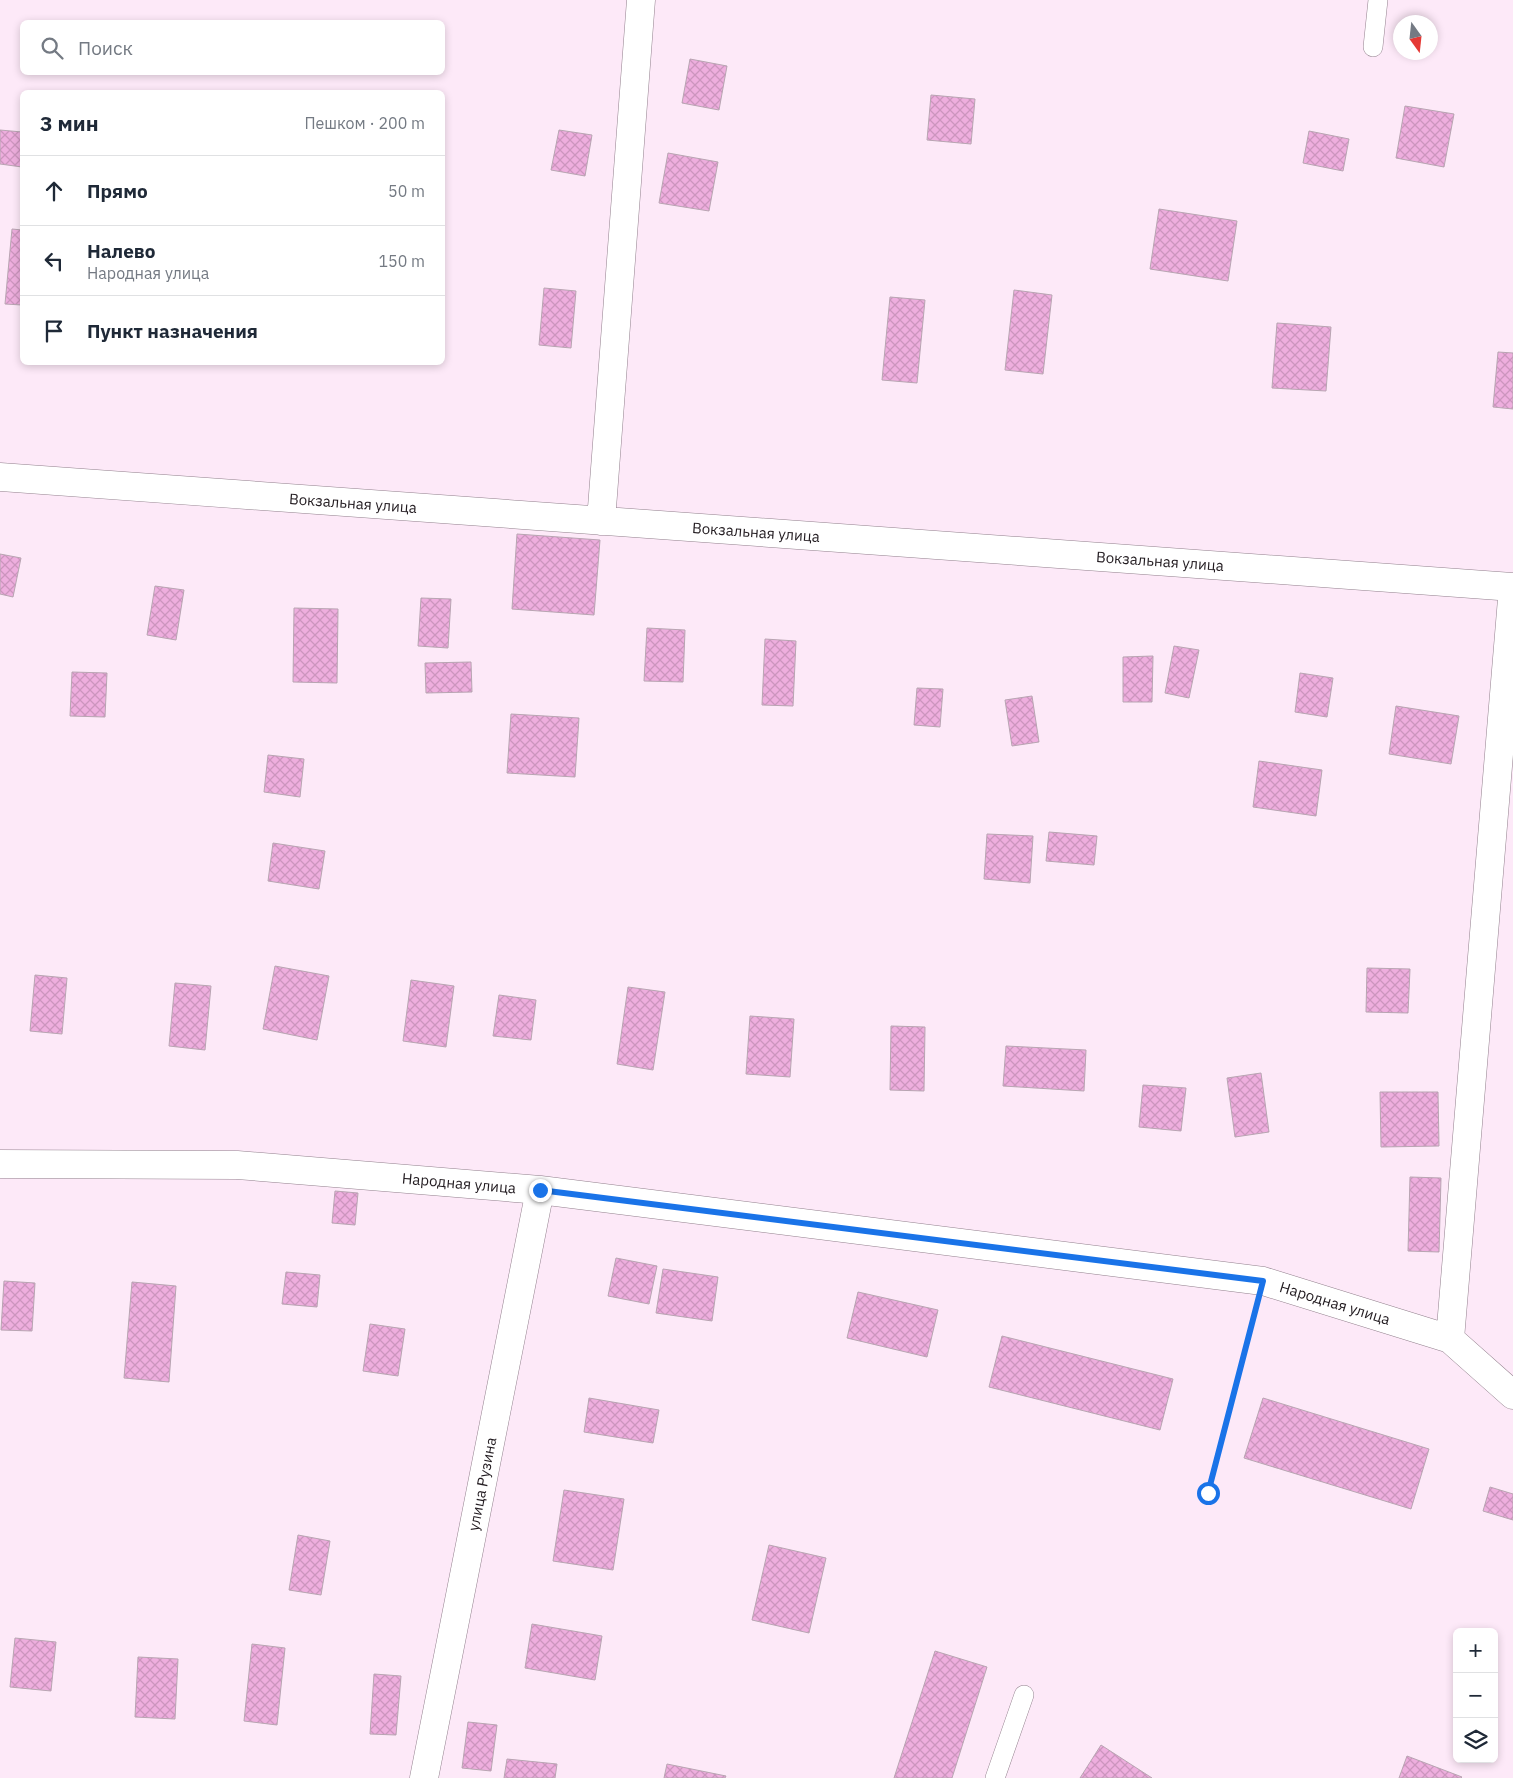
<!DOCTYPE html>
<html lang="ru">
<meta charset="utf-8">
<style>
body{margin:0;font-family:"IBM Plex Sans",sans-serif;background:#f2f2f3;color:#1f2937}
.controls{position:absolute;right:15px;bottom:15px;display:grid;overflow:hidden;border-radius:8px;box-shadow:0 2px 8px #0003}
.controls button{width:45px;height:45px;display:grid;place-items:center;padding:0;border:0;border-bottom:1px solid #e0e1e3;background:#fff;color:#1f2937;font:25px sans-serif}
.compass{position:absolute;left:1393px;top:15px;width:45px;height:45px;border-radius:50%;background:#fff;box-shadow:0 2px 8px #0003;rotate:165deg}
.stop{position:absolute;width:15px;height:15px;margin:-11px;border:4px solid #1a73e8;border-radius:50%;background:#fff}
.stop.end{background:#1a73e8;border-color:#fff;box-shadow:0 1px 5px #0008}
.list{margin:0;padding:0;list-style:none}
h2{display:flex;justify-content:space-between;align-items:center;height:65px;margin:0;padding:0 20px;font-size:21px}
h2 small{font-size:16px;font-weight:400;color:#747a83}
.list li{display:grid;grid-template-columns:32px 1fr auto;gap:15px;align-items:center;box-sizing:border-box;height:70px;padding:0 20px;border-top:1px solid #e0e1e3}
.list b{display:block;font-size:19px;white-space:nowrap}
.list p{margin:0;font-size:16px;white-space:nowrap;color:#747a83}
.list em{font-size:16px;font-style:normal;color:#747a83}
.icon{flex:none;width:28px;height:28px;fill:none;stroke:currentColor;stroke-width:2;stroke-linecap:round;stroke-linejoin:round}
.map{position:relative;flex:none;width:1513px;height:1778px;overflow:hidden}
.search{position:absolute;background:#fff;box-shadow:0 2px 8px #0003;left:20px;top:20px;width:425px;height:55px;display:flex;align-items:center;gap:12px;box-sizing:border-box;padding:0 18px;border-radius:8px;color:#747a83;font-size:19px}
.panel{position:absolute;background:#fff;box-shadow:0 2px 8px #0003;left:20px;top:90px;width:425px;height:275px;border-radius:8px}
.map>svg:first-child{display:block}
.building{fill:url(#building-cross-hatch);stroke:#b8a5b2}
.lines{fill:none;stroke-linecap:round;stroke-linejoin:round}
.service-casing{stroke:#92808d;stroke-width:20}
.minor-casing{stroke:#92808d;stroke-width:29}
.path{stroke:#a899a4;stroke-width:3;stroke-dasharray:4 4;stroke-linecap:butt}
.service{stroke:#fff;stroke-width:19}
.minor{stroke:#fff;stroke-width:28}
.route{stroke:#1a73e8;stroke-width:6}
.labels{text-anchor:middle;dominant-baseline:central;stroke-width:4;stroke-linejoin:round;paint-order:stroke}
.street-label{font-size:15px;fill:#221b20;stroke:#fff}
</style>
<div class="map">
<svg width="1513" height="1778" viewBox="0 0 1513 1778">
<defs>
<pattern id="building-cross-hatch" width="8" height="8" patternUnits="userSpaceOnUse" patternTransform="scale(1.25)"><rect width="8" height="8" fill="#eeaede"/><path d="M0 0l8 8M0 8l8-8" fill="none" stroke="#cc95be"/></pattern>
</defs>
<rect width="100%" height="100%" fill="#fde9f8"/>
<path class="building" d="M 690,59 L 727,66 L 719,110 L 682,103 Z
M 931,95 L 975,99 L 971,144 L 927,140 Z
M 1405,106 L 1454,114 L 1444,167 L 1396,158 Z
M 0,130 L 22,132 L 22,167 L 0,164 Z
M 559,130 L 592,135 L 585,176 L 551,170 Z
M 1309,131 L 1349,139 L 1343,171 L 1303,163 Z
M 668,153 L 718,162 L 709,211 L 659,203 Z
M 1159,209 L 1237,221 L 1228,281 L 1150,269 Z
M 12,229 L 22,230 L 22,305 L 5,304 Z
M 544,288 L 576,291 L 571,348 L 539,345 Z
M 1014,290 L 1052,295 L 1043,374 L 1005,370 Z
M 890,297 L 925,300 L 917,383 L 882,380 Z
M 1277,323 L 1331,327 L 1326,391 L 1272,388 Z
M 1498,352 L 1513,353 L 1513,409 L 1493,407 Z
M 517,534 L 600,540 L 594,615 L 512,609 Z
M 0,554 L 21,558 L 13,597 L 0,594 Z
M 155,586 L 184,590 L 176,640 L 147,635 Z
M 421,598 L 451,599 L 448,648 L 418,646 Z
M 294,608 L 338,609 L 337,683 L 293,682 Z
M 647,628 L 685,630 L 683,682 L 644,681 Z
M 765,639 L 796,641 L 793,706 L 762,705 Z
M 1174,646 L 1199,650 L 1189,698 L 1165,693 Z
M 1153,656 L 1152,702 L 1123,702 L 1123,657 Z
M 471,662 L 472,692 L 426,693 L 425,663 Z
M 72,672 L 107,673 L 105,717 L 70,716 Z
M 1300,673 L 1333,678 L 1327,717 L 1295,712 Z
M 917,688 L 943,689 L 940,727 L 914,725 Z
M 1032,696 L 1039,742 L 1012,746 L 1005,700 Z
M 1396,706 L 1459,716 L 1451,764 L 1389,754 Z
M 511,714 L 579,718 L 575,777 L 507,773 Z
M 268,755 L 304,759 L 300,797 L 264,792 Z
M 1259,761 L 1322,770 L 1316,816 L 1253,807 Z
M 1049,832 L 1097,836 L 1094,865 L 1046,861 Z
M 987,834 L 1033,836 L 1030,883 L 984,879 Z
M 273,843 L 325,851 L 319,889 L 268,881 Z
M 275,966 L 329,976 L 317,1040 L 263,1029 Z
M 1367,968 L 1410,969 L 1408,1013 L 1366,1012 Z
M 35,975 L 67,978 L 62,1034 L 30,1031 Z
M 411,980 L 454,986 L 446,1047 L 403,1041 Z
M 175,983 L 211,986 L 205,1050 L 169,1046 Z
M 628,987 L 665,992 L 653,1070 L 617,1064 Z
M 499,995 L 536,1000 L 531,1040 L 493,1036 Z
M 750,1016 L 794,1019 L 790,1077 L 746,1074 Z
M 891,1026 L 925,1027 L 924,1091 L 890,1090 Z
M 1006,1046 L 1086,1050 L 1084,1091 L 1003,1086 Z
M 1261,1073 L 1269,1132 L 1235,1137 L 1227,1078 Z
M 1143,1085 L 1186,1088 L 1181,1131 L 1139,1127 Z
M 1380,1092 L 1438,1092 L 1439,1146 L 1381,1147 Z
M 1410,1177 L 1441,1178 L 1439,1252 L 1408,1251 Z
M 335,1191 L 358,1193 L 355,1225 L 332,1223 Z
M 616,1258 L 657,1266 L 649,1304 L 608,1296 Z
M 663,1269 L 718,1277 L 712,1321 L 656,1313 Z
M 286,1272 L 320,1275 L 317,1307 L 282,1304 Z
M 4,1281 L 35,1283 L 32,1331 L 1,1330 Z
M 132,1282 L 176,1286 L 169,1382 L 124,1378 Z
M 858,1292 L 938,1310 L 927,1357 L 847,1338 Z
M 370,1324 L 405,1329 L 398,1376 L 363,1371 Z
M 1002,1336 L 1173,1379 L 1160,1430 L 989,1387 Z
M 589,1398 L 659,1410 L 653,1443 L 584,1432 Z
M 1263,1398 L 1429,1449 L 1411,1509 L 1244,1458 Z
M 1490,1487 L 1513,1494 L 1513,1520 L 1483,1511 Z
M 564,1490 L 624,1499 L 613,1570 L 553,1561 Z
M 298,1535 L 330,1541 L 321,1595 L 289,1590 Z
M 769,1545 L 826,1558 L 809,1633 L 752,1620 Z
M 532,1624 L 602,1636 L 595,1680 L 525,1668 Z
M 15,1638 L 56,1642 L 51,1691 L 10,1687 Z
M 252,1644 L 285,1648 L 277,1725 L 244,1721 Z
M 935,1651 L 987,1667 L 952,1778 L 894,1778 Z
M 138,1657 L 178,1659 L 175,1719 L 135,1717 Z
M 374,1674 L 401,1676 L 396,1735 L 370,1734 Z
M 468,1722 L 497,1725 L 491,1771 L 462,1768 Z
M 1101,1745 L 1152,1778 L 1080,1778 Z
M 1407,1756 L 1462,1777 L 1461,1778 L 1399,1778 Z
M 507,1759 L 557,1764 L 555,1778 L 504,1778 Z
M 667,1764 L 726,1776 L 725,1778 L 664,1778 Z"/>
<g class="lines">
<defs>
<path id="service" d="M 1373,47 L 1378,0
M 995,1778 L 1024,1695"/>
<path id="minor" d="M 0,477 L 1513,587
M 601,521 L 641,0
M 0,1164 L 237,1165 L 540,1190 L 1263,1281 L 1450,1339 L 1513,1395
M 1450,1339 L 1513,587
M 424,1778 L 540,1190"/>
</defs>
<use href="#service" class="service-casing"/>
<use href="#minor" class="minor-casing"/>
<path class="path" d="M 1207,1493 L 1255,1310"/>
<use href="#service" class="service"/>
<use href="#minor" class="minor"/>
</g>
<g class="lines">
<path class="route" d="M 540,1190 L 1263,1281 L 1208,1493"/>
</g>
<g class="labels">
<g class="street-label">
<text transform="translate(353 503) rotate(4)">Вокзальная улица</text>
<text transform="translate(756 532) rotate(4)">Вокзальная улица</text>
<text transform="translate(1160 561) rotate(4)">Вокзальная улица</text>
<text transform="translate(459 1183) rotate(5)">Народная улица</text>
<text transform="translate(1335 1303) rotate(17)">Народная улица</text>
<text transform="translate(482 1484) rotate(-79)">улица Рузина</text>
</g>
</g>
</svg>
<div class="controls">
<button>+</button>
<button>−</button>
<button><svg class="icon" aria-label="layers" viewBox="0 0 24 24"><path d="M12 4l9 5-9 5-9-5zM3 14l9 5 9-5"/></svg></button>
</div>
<svg class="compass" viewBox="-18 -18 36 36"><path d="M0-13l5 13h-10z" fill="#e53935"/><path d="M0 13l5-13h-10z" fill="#747a83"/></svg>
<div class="stop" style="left:1208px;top:1493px"></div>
<div class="stop end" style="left:540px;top:1190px"></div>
<div class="search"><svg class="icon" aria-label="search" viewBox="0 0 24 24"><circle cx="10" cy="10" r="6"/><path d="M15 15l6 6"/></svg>Поиск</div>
<section class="panel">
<h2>3 мин<small>Пешком · 200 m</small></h2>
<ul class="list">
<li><svg class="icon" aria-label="ahead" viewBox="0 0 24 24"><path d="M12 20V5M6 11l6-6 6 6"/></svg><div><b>Прямо</b></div><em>50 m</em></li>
<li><svg class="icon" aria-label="left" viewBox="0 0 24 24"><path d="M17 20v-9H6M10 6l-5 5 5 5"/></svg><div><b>Налево</b><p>Народная улица</p></div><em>150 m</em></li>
<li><svg class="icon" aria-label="arrive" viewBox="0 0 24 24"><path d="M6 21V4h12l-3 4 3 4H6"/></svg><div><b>Пункт назначения</b></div></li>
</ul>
</section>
</div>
